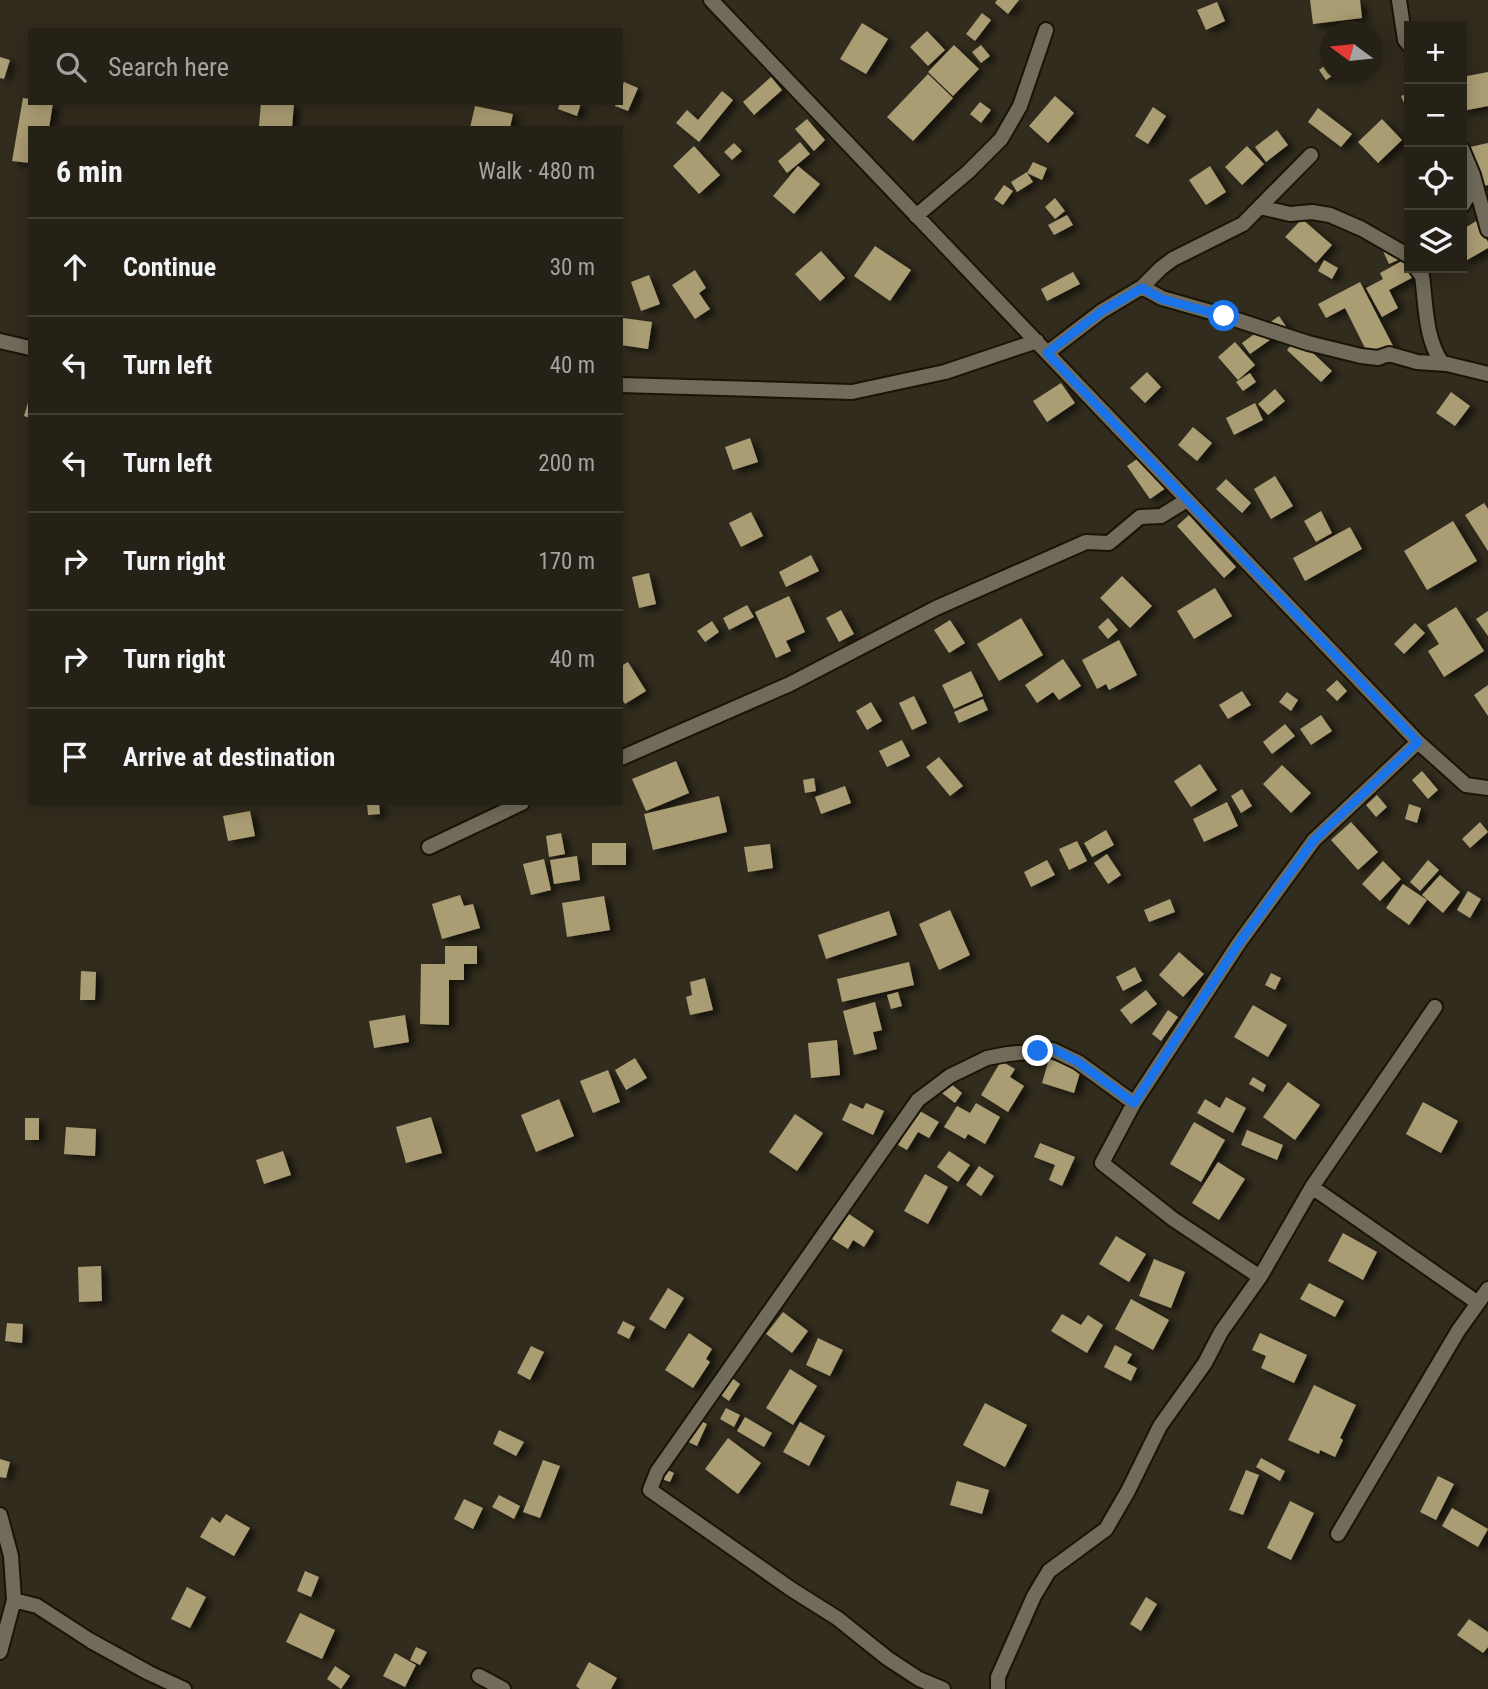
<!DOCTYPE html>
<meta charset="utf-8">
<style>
body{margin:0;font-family:"Roboto Condensed",sans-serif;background:#312e23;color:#f1f3f6}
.controls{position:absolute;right:21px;top:21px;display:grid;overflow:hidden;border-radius:0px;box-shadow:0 4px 18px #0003}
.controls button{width:63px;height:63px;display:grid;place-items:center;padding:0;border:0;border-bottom:2px solid #423e35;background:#252116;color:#f1f3f6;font:35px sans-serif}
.compass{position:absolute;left:1320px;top:21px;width:63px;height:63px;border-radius:50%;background:#252116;box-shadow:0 4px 18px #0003;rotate:285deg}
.stop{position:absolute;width:21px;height:21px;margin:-16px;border:5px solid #1a73e8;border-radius:50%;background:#fff}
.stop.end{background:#1a73e8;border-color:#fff;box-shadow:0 2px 7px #0008}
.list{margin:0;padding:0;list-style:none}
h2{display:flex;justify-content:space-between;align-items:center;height:91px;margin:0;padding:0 28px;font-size:30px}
h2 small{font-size:23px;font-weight:400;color:#a3a3a1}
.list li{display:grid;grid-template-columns:46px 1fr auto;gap:21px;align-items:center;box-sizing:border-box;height:98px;padding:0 28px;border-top:2px solid #423e35}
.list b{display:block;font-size:26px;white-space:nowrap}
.list em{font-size:23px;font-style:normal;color:#a3a3a1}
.icon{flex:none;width:38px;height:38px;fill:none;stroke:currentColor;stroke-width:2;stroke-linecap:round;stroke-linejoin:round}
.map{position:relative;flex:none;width:1488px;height:1689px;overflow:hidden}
.search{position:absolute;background:#252116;box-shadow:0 4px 18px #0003;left:28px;top:28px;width:595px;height:77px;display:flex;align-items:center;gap:18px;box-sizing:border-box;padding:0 24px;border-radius:0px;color:#a3a3a1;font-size:26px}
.panel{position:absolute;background:#252116;box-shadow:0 4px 18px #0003;left:28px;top:126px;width:595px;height:679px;border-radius:0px}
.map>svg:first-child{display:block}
.building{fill:#ab9d73;filter:url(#shadow)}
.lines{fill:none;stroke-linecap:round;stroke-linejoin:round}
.minor-casing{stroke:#191406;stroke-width:18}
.minor{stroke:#706b5a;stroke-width:14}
.route{stroke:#1a73e8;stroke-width:9}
</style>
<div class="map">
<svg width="1488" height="1689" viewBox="0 0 1488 1689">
<defs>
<filter id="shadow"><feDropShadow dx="6" dy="3.5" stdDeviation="3.5" flood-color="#0009"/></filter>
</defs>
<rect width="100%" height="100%" fill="#312c1d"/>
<path class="building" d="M 997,0 L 1019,0 L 1008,14 L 995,3 Z
M 1310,0 L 1360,0 L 1362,18 L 1313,24 Z
M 1217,2 L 1225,21 L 1206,30 L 1197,10 Z
M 982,13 L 991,20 L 975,41 L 966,34 Z
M 862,23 L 888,39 L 866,74 L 840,59 Z
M 927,31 L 945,50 L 928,66 L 910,47 Z
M 954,45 L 979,69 L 953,96 L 928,72 Z
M 981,45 L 990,56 L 981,63 L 972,52 Z
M 0,57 L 10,60 L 4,79 L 0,78 Z
M 1330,62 L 1330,74 L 1335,74 L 1326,80 L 1319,70 Z
M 1488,72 L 1488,106 L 1462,111 L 1462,77 Z
M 928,74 L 953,98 L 913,141 L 887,117 Z
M 771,77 L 782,90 L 754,115 L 743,102 Z
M 624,82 L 638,88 L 628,111 L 615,106 L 616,103 L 621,103 L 621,90 Z
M 722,91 L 733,100 L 699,142 L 676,123 L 687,110 L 698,120 Z
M 1409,93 L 1409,114 L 1401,96 Z
M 1055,96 L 1074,113 L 1048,143 L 1029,126 Z
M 23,98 L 30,99 L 30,103 L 53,103 L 49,128 L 30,128 L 30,163 L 12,161 Z
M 980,102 L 991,110 L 981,123 L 970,114 Z
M 261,103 L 294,103 L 292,128 L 259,126 Z
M 560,103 L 581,103 L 577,116 L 558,109 Z
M 475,106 L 513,114 L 510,128 L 470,128 Z
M 1153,107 L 1166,116 L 1148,144 L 1135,136 Z
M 1318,108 L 1352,134 L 1341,147 L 1308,122 Z
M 807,119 L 825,140 L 814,151 L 795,129 Z
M 1382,119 L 1402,140 L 1378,163 L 1358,142 Z
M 1277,130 L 1288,145 L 1266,162 L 1255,147 Z
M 800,142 L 810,154 L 787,173 L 778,161 Z
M 734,143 L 742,151 L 732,160 L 724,152 Z
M 1488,143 L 1488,185 L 1477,187 L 1470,147 Z
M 694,146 L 720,175 L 699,194 L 673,166 Z
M 1247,146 L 1264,164 L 1242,185 L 1225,167 Z
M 1033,162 L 1047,168 L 1042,180 L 1027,173 L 1033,182 L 1017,192 L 1011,182 L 1027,172 L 1027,173 Z
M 798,166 L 820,184 L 794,214 L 773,196 Z
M 1210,166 L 1226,192 L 1206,205 L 1189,180 Z
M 1004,185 L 1013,191 L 1003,205 L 994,199 Z
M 1055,198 L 1065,211 L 1055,219 L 1045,207 Z
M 1067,215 L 1073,225 L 1054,235 L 1048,225 Z
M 1302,219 L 1332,245 L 1316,263 L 1285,237 Z
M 1476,221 L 1488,242 L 1488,248 L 1462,263 L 1462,230 Z
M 1400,243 L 1407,256 L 1389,264 L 1383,251 Z
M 875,246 L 911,270 L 890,301 L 854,276 Z
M 821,251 L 845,278 L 820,301 L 795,274 Z
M 1409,257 L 1409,268 L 1421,273 L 1389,290 L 1398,308 L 1382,317 L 1366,288 L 1383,279 L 1380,273 Z
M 1324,260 L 1338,268 L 1332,279 L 1318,271 Z
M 695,270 L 706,288 L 699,293 L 710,309 L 695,319 L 672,285 Z
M 1073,272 L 1080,284 L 1047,301 L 1041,289 Z
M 649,275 L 660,304 L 641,311 L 631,282 Z
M 1360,282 L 1393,346 L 1370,358 L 1345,308 L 1326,318 L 1318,304 Z
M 1279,316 L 1287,328 L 1250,354 L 1242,343 Z
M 623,318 L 652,322 L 648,349 L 621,345 Z
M 1297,338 L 1332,371 L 1321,382 L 1287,350 Z
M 1235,342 L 1255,365 L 1238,380 L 1218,357 Z
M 1147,372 L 1161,387 L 1145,403 L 1130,388 Z
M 1250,373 L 1256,382 L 1243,391 L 1236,382 Z
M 1061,383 L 1075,403 L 1047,422 L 1033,401 Z
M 1275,389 L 1285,401 L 1268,415 L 1258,404 Z
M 1451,392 L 1470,406 L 1455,426 L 1436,413 Z
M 29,399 L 30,399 L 30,418 L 24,416 Z
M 1255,403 L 1263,420 L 1234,435 L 1226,418 Z
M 1193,427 L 1212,443 L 1197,461 L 1178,445 Z
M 750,438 L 758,462 L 733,470 L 725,447 Z
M 1143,455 L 1166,488 L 1150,499 L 1127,466 Z
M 1275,476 L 1293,506 L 1271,519 L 1254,489 Z
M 1226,479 L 1251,503 L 1242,513 L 1216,489 Z
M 1484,503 L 1488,509 L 1488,551 L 1465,515 Z
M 1321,511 L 1332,533 L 1316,542 L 1304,521 Z
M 751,512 L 763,536 L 741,547 L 729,523 Z
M 1189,515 L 1236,567 L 1224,578 L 1177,526 Z
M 1453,521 L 1477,561 L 1427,590 L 1404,551 Z
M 1350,527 L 1362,549 L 1305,581 L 1293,558 Z
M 811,555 L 819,571 L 786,587 L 779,572 Z
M 649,573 L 656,604 L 639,608 L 632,577 Z
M 1122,576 L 1152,606 L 1130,628 L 1100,598 Z
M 1215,588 L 1232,616 L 1194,639 L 1177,611 Z
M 789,596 L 805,632 L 786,641 L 791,651 L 776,658 L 755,612 Z
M 747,605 L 754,617 L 729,630 L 723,618 Z
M 1456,607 L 1484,651 L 1444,677 L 1428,651 L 1439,644 L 1427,625 Z
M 841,610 L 854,634 L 839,642 L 826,618 Z
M 1488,611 L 1488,636 L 1476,619 Z
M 1021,618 L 1043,655 L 999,681 L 977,644 Z
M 1108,618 L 1118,630 L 1108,639 L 1098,627 Z
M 950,620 L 965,643 L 949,653 L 934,630 Z
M 712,621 L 719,632 L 705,642 L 697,631 Z
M 1415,623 L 1425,633 L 1404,654 L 1394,644 Z
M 1119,640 L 1137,675 L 1109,690 L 1106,684 L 1097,689 L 1082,660 Z
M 1063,659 L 1081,686 L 1059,700 L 1053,692 L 1037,703 L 1025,685 Z
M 628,662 L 646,691 L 625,704 L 621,698 L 621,666 Z
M 971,671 L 983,696 L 954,709 L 942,685 Z
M 1337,680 L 1347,691 L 1337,701 L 1326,690 Z
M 1488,685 L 1488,716 L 1474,695 Z
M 1242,691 L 1251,705 L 1228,719 L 1219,705 Z
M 1287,692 L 1298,700 L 1291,711 L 1279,702 Z
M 914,696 L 927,723 L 912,730 L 899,703 Z
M 983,699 L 988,710 L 959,723 L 954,712 Z
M 871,702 L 882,721 L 867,730 L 856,711 Z
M 1321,715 L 1332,731 L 1311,745 L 1300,729 Z
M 1285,724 L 1295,736 L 1272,754 L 1263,742 Z
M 902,740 L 910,756 L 887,767 L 879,751 Z
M 939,757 L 963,786 L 950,796 L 926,767 Z
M 676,761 L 689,793 L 646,811 L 632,779 Z
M 1200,764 L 1217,790 L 1191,807 L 1174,781 Z
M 1282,765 L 1311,793 L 1291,813 L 1263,784 Z
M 1422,771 L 1438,790 L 1428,799 L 1412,780 Z
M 814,778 L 816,791 L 805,793 L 803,780 Z
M 845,786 L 851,803 L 821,814 L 815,797 Z
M 1242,789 L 1252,806 L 1241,813 L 1231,796 Z
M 1377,795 L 1387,807 L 1376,817 L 1366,805 Z
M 719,796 L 727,832 L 653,850 L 644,814 Z
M 1227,802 L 1238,826 L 1204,842 L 1193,819 Z
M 367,803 L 379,803 L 380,814 L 368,815 Z
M 1409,804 L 1421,808 L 1417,823 L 1405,819 Z
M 250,811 L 255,836 L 228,841 L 223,816 Z
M 1351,822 L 1378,852 L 1358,870 L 1331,840 Z
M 1480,822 L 1488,832 L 1470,848 L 1462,839 Z
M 1106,830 L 1114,845 L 1092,857 L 1084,843 Z
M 561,833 L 565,854 L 549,857 L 546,836 Z
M 1077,841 L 1087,861 L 1069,870 L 1059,849 Z
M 592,843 L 626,843 L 626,865 L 592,865 Z
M 770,844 L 773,868 L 748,872 L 744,847 Z
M 1107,854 L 1121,875 L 1108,884 L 1094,863 Z
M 577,856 L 580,880 L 554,884 L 550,860 Z
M 544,859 L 551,890 L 531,895 L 523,864 Z
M 1047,860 L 1055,875 L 1031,887 L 1024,872 Z
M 1428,860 L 1439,870 L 1420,891 L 1410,882 Z
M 1383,861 L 1401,879 L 1380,901 L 1362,884 Z
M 1440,875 L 1460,892 L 1443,913 L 1422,895 Z
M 1403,884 L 1427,900 L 1409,925 L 1386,908 Z
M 1468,891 L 1481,899 L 1470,918 L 1457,910 Z
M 460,895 L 464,906 L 473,904 L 480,928 L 442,939 L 432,904 Z
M 604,896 L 610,930 L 567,937 L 562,903 Z
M 1170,899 L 1175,912 L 1149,922 L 1144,910 Z
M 950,910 L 970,955 L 939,970 L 919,924 Z
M 889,911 L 897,935 L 826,959 L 818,935 Z
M 445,946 L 477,946 L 477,964 L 464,964 L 464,980 L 449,980 L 449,1025 L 420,1024 L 421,964 L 445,964 Z
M 1179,952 L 1204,974 L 1183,997 L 1159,975 Z
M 909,962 L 914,985 L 842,1002 L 837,979 Z
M 1135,967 L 1142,981 L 1123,991 L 1116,977 Z
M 81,971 L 96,972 L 95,1000 L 80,1000 Z
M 1271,973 L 1281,978 L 1275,990 L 1265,985 Z
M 705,978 L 713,1010 L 690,1015 L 686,997 L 692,995 L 690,982 Z
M 1146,990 L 1157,1004 L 1131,1024 L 1120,1010 Z
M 898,992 L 902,1006 L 891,1009 L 887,995 Z
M 875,1002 L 882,1030 L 873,1032 L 877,1049 L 854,1055 L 843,1011 Z
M 1253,1005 L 1287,1025 L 1268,1057 L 1234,1037 Z
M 1168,1010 L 1178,1017 L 1161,1041 L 1152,1034 Z
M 405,1015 L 409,1042 L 374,1048 L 369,1021 Z
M 837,1040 L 840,1075 L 811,1078 L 808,1043 Z
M 635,1058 L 647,1078 L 626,1090 L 615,1070 Z
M 1049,1059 L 1081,1069 L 1074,1093 L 1042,1083 Z
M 1001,1061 L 1015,1069 L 1010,1077 L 1024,1086 L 1008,1112 L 981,1095 Z
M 608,1070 L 620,1102 L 593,1113 L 580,1081 Z
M 1253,1077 L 1266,1085 L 1263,1092 L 1249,1084 Z
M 1288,1082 L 1320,1105 L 1295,1140 L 1263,1117 Z
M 950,1083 L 962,1093 L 955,1103 L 942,1093 Z
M 1226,1097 L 1246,1108 L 1233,1133 L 1197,1113 L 1205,1099 L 1220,1108 Z
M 559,1099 L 574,1136 L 536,1152 L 521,1115 Z
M 1423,1102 L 1458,1121 L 1441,1153 L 1406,1134 Z
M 850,1103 L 863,1109 L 866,1103 L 884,1111 L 873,1135 L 842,1120 Z
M 976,1103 L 1000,1117 L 985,1144 L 968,1134 L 965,1139 L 944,1127 L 957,1106 L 970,1113 Z
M 918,1110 L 939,1122 L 929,1138 L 918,1132 L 907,1150 L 898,1145 Z
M 795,1114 L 823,1133 L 797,1171 L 769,1152 Z
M 431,1117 L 442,1153 L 406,1163 L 396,1127 Z
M 25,1118 L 39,1118 L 39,1140 L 25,1140 Z
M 1194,1122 L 1225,1140 L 1201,1182 L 1170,1164 Z
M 66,1127 L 96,1129 L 95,1156 L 64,1154 Z
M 1247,1130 L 1283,1145 L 1277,1160 L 1241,1145 Z
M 1040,1143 L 1075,1157 L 1062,1186 L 1049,1180 L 1055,1165 L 1034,1157 Z
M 283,1151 L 291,1175 L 264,1184 L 256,1160 Z
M 949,1151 L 970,1165 L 958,1182 L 937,1167 Z
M 1218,1162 L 1245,1179 L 1219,1220 L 1192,1203 Z
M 979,1166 L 994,1176 L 981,1196 L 966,1185 Z
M 925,1174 L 948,1187 L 928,1224 L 904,1211 Z
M 849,1214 L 874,1231 L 864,1247 L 853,1240 L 848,1249 L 832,1239 Z
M 1343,1233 L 1377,1252 L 1363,1280 L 1328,1261 Z
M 1116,1236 L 1146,1254 L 1129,1282 L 1099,1264 Z
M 1154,1259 L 1185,1272 L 1171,1308 L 1139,1296 Z
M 101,1266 L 102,1301 L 79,1302 L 78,1267 Z
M 1309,1283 L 1344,1301 L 1335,1317 L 1300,1299 Z
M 668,1288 L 684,1298 L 665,1329 L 649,1319 Z
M 1131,1299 L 1169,1320 L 1153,1350 L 1115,1329 Z
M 783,1312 L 808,1331 L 792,1353 L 766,1334 Z
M 1062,1314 L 1081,1325 L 1088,1315 L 1103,1325 L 1087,1353 L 1051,1331 Z
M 623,1321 L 635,1327 L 629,1339 L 617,1333 Z
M 7,1323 L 23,1324 L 22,1343 L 5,1341 Z
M 689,1333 L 712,1349 L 706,1359 L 710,1362 L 693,1388 L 665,1370 Z
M 1260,1333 L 1307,1355 L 1294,1383 L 1261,1368 L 1266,1356 L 1252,1350 Z
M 818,1338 L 843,1350 L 830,1376 L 806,1365 Z
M 1115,1345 L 1132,1354 L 1127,1363 L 1137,1368 L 1131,1381 L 1104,1367 Z
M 531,1346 L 544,1352 L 530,1380 L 517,1373 Z
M 790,1369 L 817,1386 L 793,1425 L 766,1408 Z
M 728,1375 L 740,1384 L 729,1401 L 717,1392 Z
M 1314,1385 L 1356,1405 L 1340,1438 L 1343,1440 L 1335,1457 L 1320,1450 L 1319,1454 L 1288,1440 Z
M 985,1403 L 1027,1425 L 1005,1467 L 963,1445 Z
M 726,1408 L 740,1415 L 734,1427 L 720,1419 Z
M 745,1417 L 772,1433 L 764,1447 L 737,1431 Z
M 696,1419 L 707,1424 L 697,1446 L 686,1441 Z
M 800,1422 L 825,1436 L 809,1466 L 783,1452 Z
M 499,1430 L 524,1442 L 516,1456 L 493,1444 Z
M 728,1438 L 761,1463 L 738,1494 L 705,1469 Z
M 1261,1458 L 1285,1471 L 1280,1481 L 1256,1467 Z
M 0,1459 L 10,1462 L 6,1478 L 0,1477 Z
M 543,1460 L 560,1466 L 540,1518 L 523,1512 Z
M 663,1468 L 674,1473 L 670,1482 L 659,1478 Z
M 1246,1470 L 1259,1475 L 1243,1515 L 1229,1510 Z
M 1438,1476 L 1454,1484 L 1436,1520 L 1420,1512 Z
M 957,1481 L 989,1490 L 982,1514 L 950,1505 Z
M 499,1495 L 520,1506 L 514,1519 L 492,1507 Z
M 464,1499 L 483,1508 L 473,1529 L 454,1519 Z
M 1290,1501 L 1314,1513 L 1291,1560 L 1267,1548 Z
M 1452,1508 L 1488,1529 L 1478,1547 L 1442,1526 Z
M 226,1514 L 250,1528 L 234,1556 L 200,1537 L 212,1517 L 220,1523 Z
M 305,1571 L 319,1577 L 311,1597 L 297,1591 Z
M 187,1587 L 206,1597 L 190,1628 L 171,1619 Z
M 1146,1597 L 1157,1604 L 1141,1631 L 1130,1624 Z
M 300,1613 L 335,1630 L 322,1659 L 286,1642 Z
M 1469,1619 L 1488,1632 L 1488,1647 L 1483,1653 L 1457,1635 Z
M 416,1647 L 427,1652 L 420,1665 L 410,1660 Z
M 395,1653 L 416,1665 L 405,1687 L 383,1676 Z
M 589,1662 L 617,1678 L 611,1689 L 580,1689 L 576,1686 Z
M 335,1666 L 350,1676 L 341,1689 L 327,1679 Z"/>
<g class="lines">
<defs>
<path id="minor" d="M 711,0 L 1418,742 L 1466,785 L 1488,788
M 1399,0 L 1405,40 L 1409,45
M 1462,149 L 1473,175 L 1488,230
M 1462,206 L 1468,196 L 1473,178
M 1260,207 L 1290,214 L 1312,212 L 1330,215 L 1362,229 L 1409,256
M 916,216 L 968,172 L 1001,139 L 1020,106 L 1046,30
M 1416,268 L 1422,276 C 1426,305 1425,338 1442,363
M 1142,287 L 1162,298 L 1225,316 L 1308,343 L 1361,356 L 1378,358 L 1389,354 L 1417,362 L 1447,364 L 1488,374
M 0,341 L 30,348
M 1047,353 L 1102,311 L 1142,287 L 1161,268 L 1173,259 L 1243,224 L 1311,155
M 621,385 L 852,392 L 945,372 L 1037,341
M 1418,742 L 1314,840 L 1239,943 L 1134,1103 L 1102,1163 L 1173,1219 L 1260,1277 L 1312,1187 L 1478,1303
M 621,758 L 790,684 L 936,608 L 1086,542 L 1109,543 L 1140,517 L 1161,516 L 1187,500
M 429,847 L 522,803
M 1312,1187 L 1435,1007
M 0,1515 L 11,1556 L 14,1600 L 37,1606 L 91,1641 L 149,1673 L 184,1689
M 1338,1534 L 1458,1331 L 1488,1289
M 0,1652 L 14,1600
M 479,1676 L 503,1689
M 943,1689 L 919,1679 L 887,1658 L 837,1618 L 791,1589 L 650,1490 L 657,1472 L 918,1100 L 950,1076 L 987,1058 L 1008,1054 L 1053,1050 L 1078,1062 L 1134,1103
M 998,1689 L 998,1677 L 1034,1596 L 1049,1571 L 1106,1529 L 1128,1491 L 1160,1426 L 1205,1363 L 1221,1332 L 1260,1277"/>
</defs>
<use href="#minor" class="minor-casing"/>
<use href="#minor" class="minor"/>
</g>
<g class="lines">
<path class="route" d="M 1038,1051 L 1053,1049 L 1078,1062 L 1134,1103 L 1239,943 L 1314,840 L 1418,742 L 1047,353 L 1102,311 L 1142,288 L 1162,299 L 1224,316"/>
</g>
</svg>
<div class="controls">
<button>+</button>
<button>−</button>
<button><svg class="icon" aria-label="locate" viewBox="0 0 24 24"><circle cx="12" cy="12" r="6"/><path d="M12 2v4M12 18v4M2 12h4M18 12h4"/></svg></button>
<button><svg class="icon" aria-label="layers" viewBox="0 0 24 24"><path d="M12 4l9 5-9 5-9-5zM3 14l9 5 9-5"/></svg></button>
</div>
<svg class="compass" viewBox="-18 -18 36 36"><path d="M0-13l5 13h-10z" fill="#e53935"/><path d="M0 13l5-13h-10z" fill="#a3a3a1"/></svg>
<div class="stop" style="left:1224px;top:316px"></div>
<div class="stop end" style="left:1038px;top:1051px"></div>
<div class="search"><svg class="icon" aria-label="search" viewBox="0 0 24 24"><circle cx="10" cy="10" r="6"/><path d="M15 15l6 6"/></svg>Search here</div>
<section class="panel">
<h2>6 min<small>Walk · 480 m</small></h2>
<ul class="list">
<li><svg class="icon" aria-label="ahead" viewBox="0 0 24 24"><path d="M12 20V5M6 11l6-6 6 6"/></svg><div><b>Continue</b></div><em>30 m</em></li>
<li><svg class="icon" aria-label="left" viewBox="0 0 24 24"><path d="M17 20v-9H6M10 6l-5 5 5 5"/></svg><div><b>Turn left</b></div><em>40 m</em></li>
<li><svg class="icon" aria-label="left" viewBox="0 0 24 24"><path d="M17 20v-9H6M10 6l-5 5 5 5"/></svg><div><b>Turn left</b></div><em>200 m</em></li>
<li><svg class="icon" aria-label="right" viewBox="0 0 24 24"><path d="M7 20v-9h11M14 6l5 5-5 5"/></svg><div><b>Turn right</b></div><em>170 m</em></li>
<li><svg class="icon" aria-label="right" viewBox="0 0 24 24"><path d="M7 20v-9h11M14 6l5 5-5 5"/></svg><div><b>Turn right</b></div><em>40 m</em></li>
<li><svg class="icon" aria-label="arrive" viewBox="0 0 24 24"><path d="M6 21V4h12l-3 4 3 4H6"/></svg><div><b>Arrive at destination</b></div></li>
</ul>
</section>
</div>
